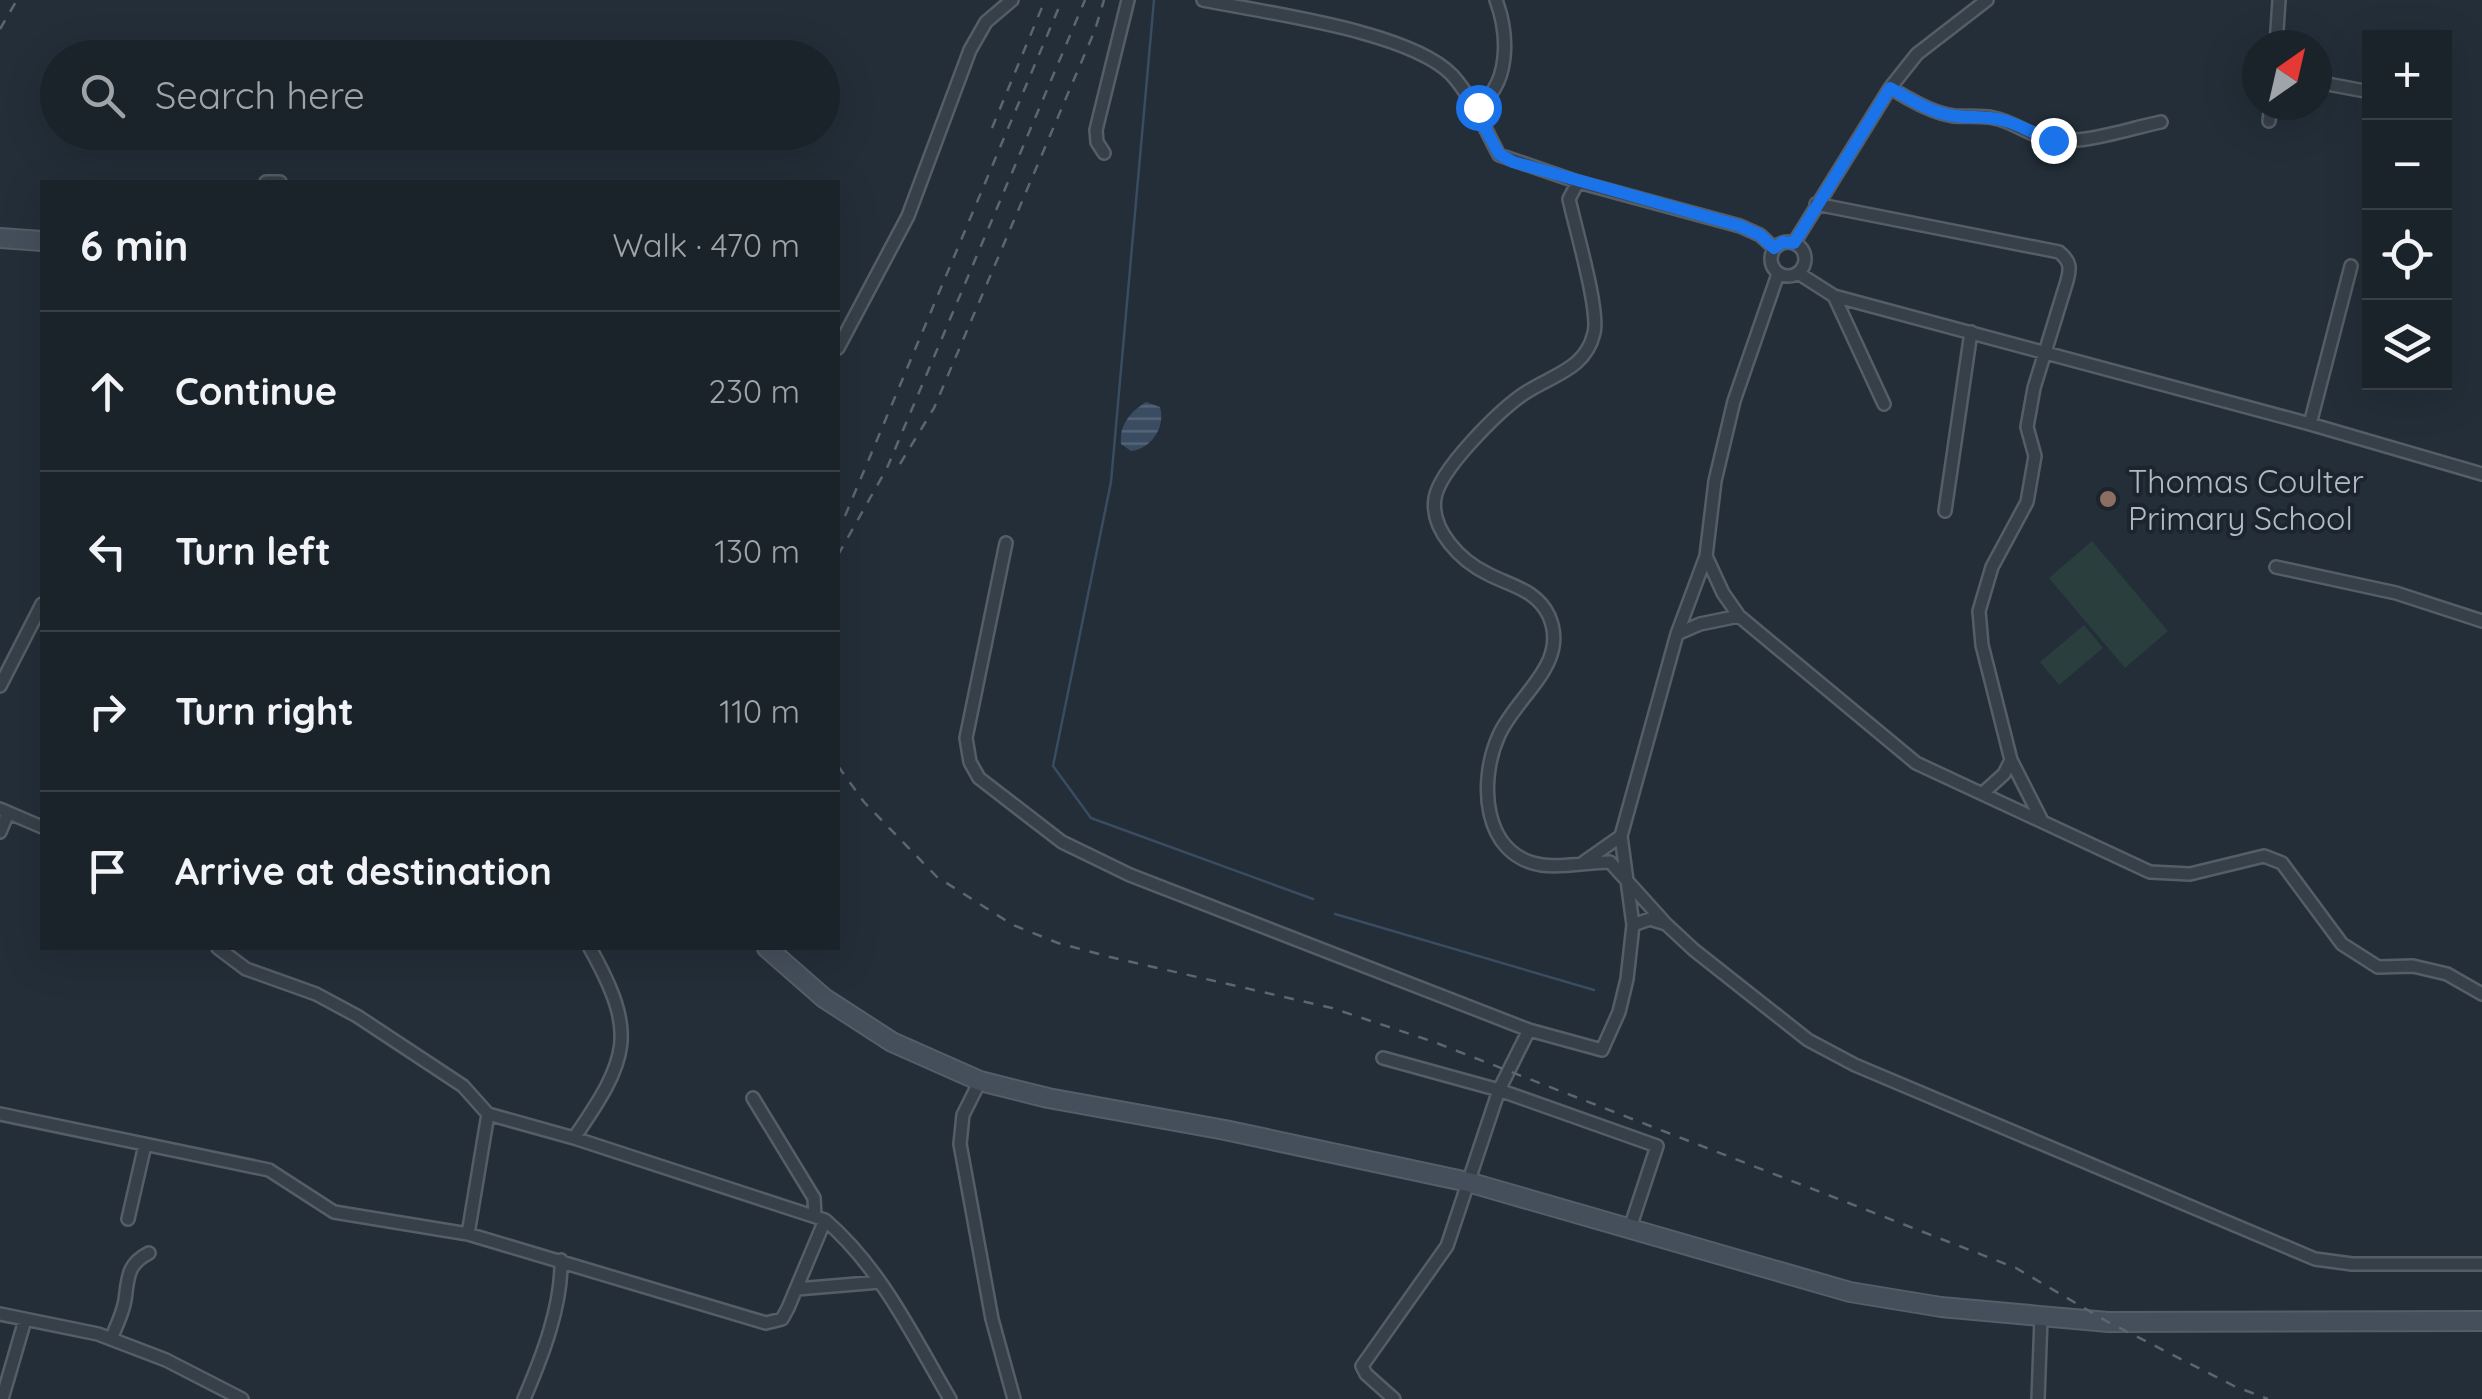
<!DOCTYPE html>
<meta charset="utf-8">
<style>
body{margin:0;font-family:Quicksand,sans-serif;background:#232a32;color:#f1f3f6}
.controls{position:absolute;right:30px;top:30px;display:grid;overflow:hidden;border-radius:0px;box-shadow:0 10px 40px #0002}
.controls button{width:90px;height:90px;display:grid;place-items:center;padding:0;border:0;border-bottom:2px solid #383f47;background:#1a222a;color:#f1f3f6;font:50px sans-serif}
.compass{position:absolute;left:2242px;top:30px;width:90px;height:90px;border-radius:50%;background:#1a222a;box-shadow:0 10px 40px #0002;rotate:34deg}
.stop{position:absolute;width:30px;height:30px;margin:-22px;border:8px solid #1a73e8;border-radius:50%;background:#fff}
.stop.end{background:#1a73e8;border-color:#fff;box-shadow:0 2px 10px #0008}
.list{margin:0;padding:0;list-style:none}
h2{display:flex;justify-content:space-between;align-items:center;height:130px;margin:0;padding:0 40px;font-size:42px}
h2 small{font-size:32px;font-weight:400;color:#9fa4a8}
.list li{display:grid;grid-template-columns:65px 1fr auto;gap:30px;align-items:center;box-sizing:border-box;height:160px;padding:0 40px;border-top:2px solid #383f47}
.list b{display:block;font-size:38px;white-space:nowrap}
.list em{font-size:32px;font-style:normal;color:#9fa4a8}
.icon{flex:none;width:55px;height:55px;fill:none;stroke:currentColor;stroke-width:2;stroke-linecap:round;stroke-linejoin:round}
.map{position:relative;flex:none;width:2482px;height:1399px;overflow:hidden}
.search{position:absolute;background:#1a222a;box-shadow:0 10px 40px #0002;left:40px;top:40px;width:800px;height:110px;display:flex;align-items:center;gap:25px;box-sizing:border-box;padding:0 35px;border-radius:55px;color:#9fa4a8;font-size:38px}
.panel{position:absolute;background:#1a222a;box-shadow:0 10px 40px #0002;left:40px;top:180px;width:800px;height:770px;border-radius:0px}
.map>svg:first-child{display:block}
.grass{fill:#293e3d}
.water{fill:url(#water-rules)}
.lines{fill:none;stroke-linecap:round;stroke-linejoin:round}
.stream{stroke:#3a4c61;stroke-width:2.5}
.street-casing{stroke:#555d67;stroke-width:16}
.secondary-casing{stroke:#555d67;stroke-width:22}
.street{stroke:#373f49;stroke-width:11}
.secondary{stroke:#454f5c;stroke-width:18}
.rail{stroke:#5b6672;stroke-width:2.5;stroke-dasharray:10 10;stroke-linecap:butt}
.route{stroke:#1a73e8;stroke-width:12}
.education-dot{fill:#8d6e63;stroke:#1c242e;stroke-width:4}
.labels{text-anchor:middle;dominant-baseline:central;stroke-width:8;stroke-linejoin:round;paint-order:stroke}
.poi-label{font-size:32px;fill:#b2bac5;stroke:#1c242e;text-anchor:start}
</style>
<div class="map">
<svg width="2482" height="1399" viewBox="0 0 2482 1399">
<defs>
<pattern id="water-rules" width="6" height="5" patternUnits="userSpaceOnUse" patternTransform="scale(2.5)"><rect width="6" height="5" fill="#3a4c61"/><path d="M0 2.5h6" fill="none" stroke="#546476"/></pattern>
</defs>
<rect width="100%" height="100%" fill="#232e38"/>
<path class="grass" d="M 2092,541 L 2168,631 L 2125,668 L 2049,578 Z
M 2084,625 L 2103,648 L 2059,685 L 2040,662 Z"/>
<path class="water" d="M 1146,402 L 1160,407 C 1166,427 1151,449 1131,451 L 1121,444 C 1119,425 1130,412 1146,402 Z"/>
<g class="lines">
<path class="stream" d="M 1154,0 L 1111,482 L 1053,766 L 1091,818 L 1313,899
M 1335,914 L 1594,990"/>
<defs>
<path id="street" d="M 1203,0 C 1266,13 1410,31 1452,75 C 1472,97 1485,129 1499,155 L 1578,182 L 1740,226 L 1760,235 L 1774,248
M 2276,45 L 2279,0
M 2317,82 L 2370,92
M 1890,88 C 1910,99 1931,113 1954,116 C 1967,117 1981,115 1994,118 C 2015,122 2031,137 2052,140 C 2086,144 2127,129 2161,122
M 1474,108 C 1511,88 1509,35 1496,0
M 2269,121 L 2271,105
M 1104,153 L 1097,142 L 1096,130 L 1128,0
M 266,182 L 280,182
M 1578,182 L 1569,199 C 1575,227 1600,311 1594,333 C 1585,371 1550,375 1522,395 C 1498,412 1440,469 1435,498 C 1430,530 1461,561 1488,574 C 1511,586 1537,590 1549,616 C 1570,664 1517,695 1499,735 C 1478,781 1482,856 1542,865 C 1563,868 1589,862 1610,862 L 1666,924
M 1816,204 L 2059,252 C 2070,261 2071,267 2067,281 L 2034,388 L 2027,427 L 2035,456 L 2027,502 L 1992,567 L 1979,611 L 1982,645 L 2011,760 L 2041,819
M1771 259a17 17 0 1 1 34 0a17 17 0 1 1-34 0Z
M 1794,243 L 1890,88 L 1917,54 L 1987,0
M 1798,273 L 1834,296 L 2310,424 L 2482,474
M 1834,296 L 1884,404
M 838,348 L 908,216 L 970,50 L 986,22 L 1012,0
M 2310,424 L 2351,266
M 1945,511 L 1971,332
M 1006,543 L 966,738 L 970,762 L 979,778 L 1062,842 L 1130,875 L 1529,1030
M 1706,556 L 1723,593 L 1739,616 L 1916,763 L 2150,872 L 2190,874 L 2264,856 L 2282,863 L 2342,944 L 2378,967 L 2413,966 L 2447,974 L 2482,994
M 2276,567 L 2396,593 L 2482,621
M 1677,634 L 1700,624 L 1739,616
M 0,686 L 42,604
M 1984,792 L 2004,774 L 2011,760
M 0,809 L 42,827
M 0,832 L 8,813
M 1584,862 L 1621,836
M 1633,925 L 1650,919 L 1666,924 L 1694,950 L 1808,1040 L 1855,1065 L 2315,1259 L 2352,1264 L 2482,1264
M 218,948 L 246,969 L 316,994 L 357,1016 L 463,1086 L 488,1114 L 574,1138 L 825,1220 C 881,1268 913,1336 950,1399
M 1383,1058 L 1499,1090 L 1657,1146 L 1629,1231
M 980,1081 L 963,1115 L 960,1144 L 992,1319 L 1014,1399
M 753,1098 L 814,1198 L 815,1216
M 0,1114 L 269,1170 L 334,1212 L 468,1234 L 766,1323 L 782,1319 L 788,1308 L 825,1220
M 574,1138 C 629,1058 638,1034 590,948
M 128,1219 L 145,1145
M 468,1234 L 488,1114
M 797,1289 L 880,1282
M 0,1314 L 98,1334 L 166,1360 L 242,1399
M 111,1339 C 116,1327 123,1313 125,1300 C 128,1278 127,1264 149,1253
M 2,1399 L 25,1320
M 524,1399 C 542,1357 562,1306 561,1260
M 1394,1399 L 1366,1374 L 1362,1366 L 1447,1246 L 1499,1090 L 1529,1030 L 1602,1050 L 1619,1012 L 1627,979 L 1633,925 L 1621,836 L 1677,634 L 1706,556 L 1715,481 L 1734,401 L 1778,274
M 2038,1399 L 2041,1318"/>
<path id="secondary" d="M 0,238 L 42,241
M 767,948 L 824,998 L 892,1042 L 980,1081 L 1048,1098 L 1225,1130 L 1468,1182 L 1850,1292 L 1941,1307 L 2108,1322 L 2482,1321"/>
</defs>
<use href="#street" class="street-casing"/>
<use href="#secondary" class="secondary-casing"/>
<use href="#street" class="street"/>
<use href="#secondary" class="secondary"/>
<path class="rail" d="M 0,29 L 17,0
M 992,128 L 1045,0
M 900,464 L 934,408 L 1095,30 L 1104,0
M 845,516 L 1062,0
M 838,555 L 887,468 L 1085,0
M 838,766 L 864,802 L 937,877 L 1013,925 L 1058,943 L 1110,957 L 1332,1008 L 1434,1042 L 2016,1268 L 2108,1322 L 2234,1386 L 2268,1399"/>
</g>
<g class="lines">
<path class="route" d="M 1478,107 L 1474,108 L 1499,154 L 1513,162 L 1740,226 L 1760,235 L 1774,248 L 1783,242 L 1794,243 L 1890,88 C 1910,99 1931,113 1955,116 C 1971,118 1986,116 2002,120 C 2020,124 2034,135 2053,140"/>
</g>
<circle class="education-dot" cx="2108" cy="499" r="10"/>
<g class="labels">
<g class="poi-label">
<text x="2128" y="481">Thomas Coulter<tspan x="2128" dy="37">Primary School</tspan></text>
</g>
</g>
</svg>
<div class="controls">
<button>+</button>
<button>−</button>
<button><svg class="icon" aria-label="locate" viewBox="0 0 24 24"><circle cx="12" cy="12" r="6"/><path d="M12 2v4M12 18v4M2 12h4M18 12h4"/></svg></button>
<button><svg class="icon" aria-label="layers" viewBox="0 0 24 24"><path d="M12 4l9 5-9 5-9-5zM3 14l9 5 9-5"/></svg></button>
</div>
<svg class="compass" viewBox="-18 -18 36 36"><path d="M0-13l5 13h-10z" fill="#e53935"/><path d="M0 13l5-13h-10z" fill="#9fa4a8"/></svg>
<div class="stop" style="left:1478px;top:107px"></div>
<div class="stop end" style="left:2053px;top:140px"></div>
<div class="search"><svg class="icon" aria-label="search" viewBox="0 0 24 24"><circle cx="10" cy="10" r="6"/><path d="M15 15l6 6"/></svg>Search here</div>
<section class="panel">
<h2>6 min<small>Walk · 470 m</small></h2>
<ul class="list">
<li><svg class="icon" aria-label="ahead" viewBox="0 0 24 24"><path d="M12 20V5M6 11l6-6 6 6"/></svg><div><b>Continue</b></div><em>230 m</em></li>
<li><svg class="icon" aria-label="left" viewBox="0 0 24 24"><path d="M17 20v-9H6M10 6l-5 5 5 5"/></svg><div><b>Turn left</b></div><em>130 m</em></li>
<li><svg class="icon" aria-label="right" viewBox="0 0 24 24"><path d="M7 20v-9h11M14 6l5 5-5 5"/></svg><div><b>Turn right</b></div><em>110 m</em></li>
<li><svg class="icon" aria-label="arrive" viewBox="0 0 24 24"><path d="M6 21V4h12l-3 4 3 4H6"/></svg><div><b>Arrive at destination</b></div></li>
</ul>
</section>
</div>
